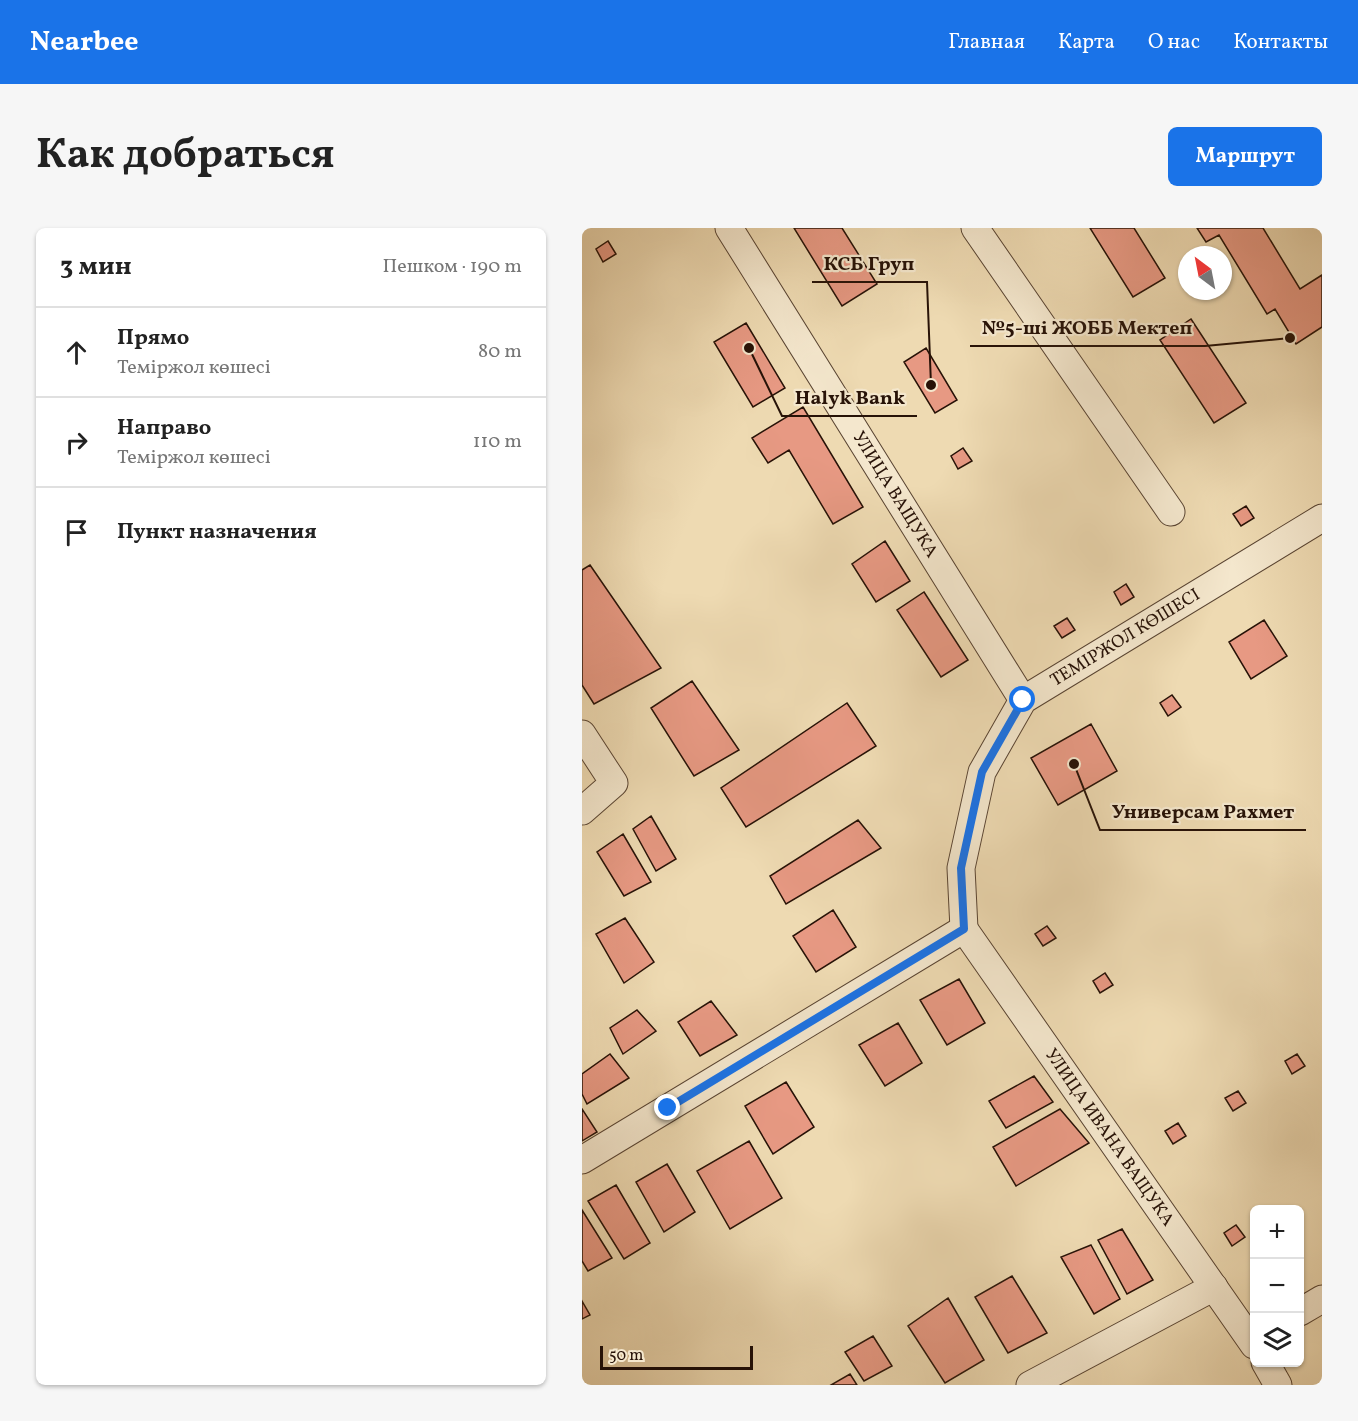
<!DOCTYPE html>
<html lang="ru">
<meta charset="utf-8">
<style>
body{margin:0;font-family:Vollkorn,serif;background:#f6f6f6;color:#222}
.controls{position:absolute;right:18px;bottom:18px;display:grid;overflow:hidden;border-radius:9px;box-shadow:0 2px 4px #0004}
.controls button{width:54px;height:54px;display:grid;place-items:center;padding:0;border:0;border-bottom:2px solid #e0e0e0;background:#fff;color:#222;font:30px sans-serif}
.compass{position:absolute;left:596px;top:18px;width:54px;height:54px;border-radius:50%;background:#fff;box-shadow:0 2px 4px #0004;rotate:328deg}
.scale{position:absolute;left:18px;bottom:15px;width:153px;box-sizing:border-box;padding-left:6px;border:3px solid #271207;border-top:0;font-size:16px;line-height:21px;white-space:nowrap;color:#271207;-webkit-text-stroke:4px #f4e7cd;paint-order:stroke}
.stop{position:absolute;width:18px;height:18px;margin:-14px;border:4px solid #1a73e8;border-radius:50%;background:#fff}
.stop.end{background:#1a73e8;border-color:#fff;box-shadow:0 2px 6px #0008}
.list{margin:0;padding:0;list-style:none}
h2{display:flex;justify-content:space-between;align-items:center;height:78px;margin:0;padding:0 24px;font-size:26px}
h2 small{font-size:20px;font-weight:400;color:#767676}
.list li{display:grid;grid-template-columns:39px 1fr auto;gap:18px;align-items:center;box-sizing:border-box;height:90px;padding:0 24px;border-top:2px solid #e0e0e0}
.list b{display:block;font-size:22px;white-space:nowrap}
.list p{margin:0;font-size:20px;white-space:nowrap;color:#767676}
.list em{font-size:20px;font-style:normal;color:#767676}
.icon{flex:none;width:33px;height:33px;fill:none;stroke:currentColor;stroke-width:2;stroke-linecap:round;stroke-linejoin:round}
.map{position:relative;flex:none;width:740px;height:1157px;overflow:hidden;border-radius:9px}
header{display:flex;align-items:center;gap:36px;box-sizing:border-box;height:84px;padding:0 30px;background:#1a73e8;color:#fff}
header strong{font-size:28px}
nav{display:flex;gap:33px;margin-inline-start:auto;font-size:21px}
.intro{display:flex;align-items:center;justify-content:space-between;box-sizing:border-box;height:144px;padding:0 36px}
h1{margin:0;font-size:42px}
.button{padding:15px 27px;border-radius:9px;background:#1a73e8;color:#fff;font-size:21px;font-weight:700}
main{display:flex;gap:36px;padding:0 36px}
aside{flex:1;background:#fff;border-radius:9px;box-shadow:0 2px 4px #0004}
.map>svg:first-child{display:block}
.building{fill:#e79983;stroke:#271207;stroke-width:1.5}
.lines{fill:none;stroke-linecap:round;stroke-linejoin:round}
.minor-casing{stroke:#594432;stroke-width:29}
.minor{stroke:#f4e7cd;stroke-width:27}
.route{stroke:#1a73e8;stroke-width:8}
.labels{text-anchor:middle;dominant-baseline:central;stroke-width:4.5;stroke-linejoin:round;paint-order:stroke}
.street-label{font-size:18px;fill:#271207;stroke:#f4e7cd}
.leader{fill:none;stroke:#271207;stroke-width:2}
.callout-dot{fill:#271207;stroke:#f4e7cd;stroke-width:2}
.callout-label{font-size:20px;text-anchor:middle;font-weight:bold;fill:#271207;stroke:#f4e7cd;stroke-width:4.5;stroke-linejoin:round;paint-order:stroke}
</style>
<header>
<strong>Nearbee</strong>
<nav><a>Главная</a><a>Карта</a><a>О нас</a><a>Контакты</a></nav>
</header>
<div class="intro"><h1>Как добраться</h1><a class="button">Маршрут</a></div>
<main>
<aside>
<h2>3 мин<small>Пешком · 190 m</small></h2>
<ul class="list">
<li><svg class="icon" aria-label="ahead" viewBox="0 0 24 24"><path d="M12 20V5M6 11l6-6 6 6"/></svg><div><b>Прямо</b><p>Теміржол көшесі</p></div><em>80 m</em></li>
<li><svg class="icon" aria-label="right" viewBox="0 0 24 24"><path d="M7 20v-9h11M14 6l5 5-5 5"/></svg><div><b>Направо</b><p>Теміржол көшесі</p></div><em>110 m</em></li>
<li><svg class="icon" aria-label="arrive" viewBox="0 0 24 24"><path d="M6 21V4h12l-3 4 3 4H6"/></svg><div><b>Пункт назначения</b></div></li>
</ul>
</aside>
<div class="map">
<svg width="740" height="1157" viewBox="0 0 740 1157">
<rect width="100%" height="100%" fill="#eedab2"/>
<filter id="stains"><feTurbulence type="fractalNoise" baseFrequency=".00333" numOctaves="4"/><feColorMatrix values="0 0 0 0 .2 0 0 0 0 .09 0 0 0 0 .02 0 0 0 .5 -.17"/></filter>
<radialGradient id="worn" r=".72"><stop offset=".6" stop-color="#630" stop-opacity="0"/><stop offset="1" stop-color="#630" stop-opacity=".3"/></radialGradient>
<path class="building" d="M 212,0 L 260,0 L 295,56 L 260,78 Z
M 508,0 L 552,0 L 583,50 L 551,69 Z
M 615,0 L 681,0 L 718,61 L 740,47 L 740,99 L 714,116 L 693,81 L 685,86 L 637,7 L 624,14 Z
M 26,13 L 34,26 L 21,34 L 14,21 Z
M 609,91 L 664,175 L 632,195 L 578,112 Z
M 164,95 L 203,160 L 171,179 L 132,114 Z
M 344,120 L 375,172 L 353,185 L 322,134 Z
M 221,179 L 281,279 L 251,296 L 207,222 L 186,235 L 170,210 Z
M 381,220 L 390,233 L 376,241 L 369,228 Z
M 664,278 L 672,290 L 659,298 L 651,286 Z
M 303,313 L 328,353 L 294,374 L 270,336 Z
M 8,337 L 79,440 L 12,476 L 0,457 L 0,342 Z
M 544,356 L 552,369 L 539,377 L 532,364 Z
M 342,364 L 386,432 L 359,449 L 315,382 Z
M 485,390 L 493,402 L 480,410 L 472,398 Z
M 682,392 L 705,428 L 669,451 L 647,414 Z
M 110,453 L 157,522 L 112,548 L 69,480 Z
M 590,467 L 599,479 L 586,488 L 578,475 Z
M 265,475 L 294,518 L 164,599 L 139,560 Z
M 509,496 L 535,543 L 476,577 L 449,530 Z
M 69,588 L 94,631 L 74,643 L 51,601 Z
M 276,592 L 299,620 L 204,676 L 188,648 Z
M 41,606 L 69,654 L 42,668 L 15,624 Z
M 251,682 L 274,719 L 234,744 L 211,708 Z
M 43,690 L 72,734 L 42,755 L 14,706 Z
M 465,698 L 474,710 L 461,718 L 453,706 Z
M 523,745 L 531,757 L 518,765 L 511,753 Z
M 377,751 L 403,795 L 365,817 L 338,772 Z
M 129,773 L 155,807 L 118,828 L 96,794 Z
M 55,782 L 74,803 L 41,826 L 28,800 Z
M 316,795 L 340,835 L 303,858 L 277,817 Z
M 28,826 L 47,850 L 5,876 L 0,866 L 0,846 Z
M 715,826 L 723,838 L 710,846 L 703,833 Z
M 452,848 L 471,874 L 424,900 L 407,873 Z
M 204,854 L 232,899 L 191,926 L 163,878 Z
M 656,863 L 664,875 L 651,883 L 643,870 Z
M 0,881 L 15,904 L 0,913 Z
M 478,881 L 507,915 L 434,958 L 411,919 Z
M 596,895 L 604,908 L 591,916 L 583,903 Z
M 167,913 L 200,970 L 148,1001 L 115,943 Z
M 85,936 L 113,984 L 82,1004 L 54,954 Z
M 34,957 L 68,1015 L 42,1031 L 6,973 Z
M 0,982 L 30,1030 L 6,1043 L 0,1033 Z
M 654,997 L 663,1009 L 650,1018 L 642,1005 Z
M 540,1001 L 571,1052 L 545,1066 L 516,1012 Z
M 509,1017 L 538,1071 L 512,1086 L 479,1029 Z
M 430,1048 L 465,1105 L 426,1125 L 393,1069 Z
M 366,1070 L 402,1132 L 363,1155 L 326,1098 Z
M 0,1073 L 8,1087 L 0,1091 Z
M 291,1108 L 310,1138 L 282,1153 L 263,1124 Z
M 268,1146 L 275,1157 L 249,1157 Z"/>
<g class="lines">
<defs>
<g id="minor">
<path id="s1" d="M 147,0 L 441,472"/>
<path d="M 393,0 L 589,284"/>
<path d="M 0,506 L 32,555 L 0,583"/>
<path id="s2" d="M 382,701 L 379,640 L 400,544 L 441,472 L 740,290"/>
<path id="s3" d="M 382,701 L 672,1117"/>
<path d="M 0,932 L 382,701"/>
<path d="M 718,1084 L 740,1071"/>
<path d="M 683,1134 L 696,1157"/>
<path d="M 448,1157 L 632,1059"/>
</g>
</defs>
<use href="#minor" class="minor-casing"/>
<use href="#minor" class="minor"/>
</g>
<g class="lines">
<path class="route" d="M 86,880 L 382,701 L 379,640 L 400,544 L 441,472"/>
</g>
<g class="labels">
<g class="street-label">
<text stroke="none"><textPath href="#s1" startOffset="314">УЛИЦА ВАЩУКА</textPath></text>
<text stroke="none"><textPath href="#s2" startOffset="362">ТЕМІРЖОЛ КӨШЕСІ</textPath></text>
<text stroke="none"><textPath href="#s3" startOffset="254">УЛИЦА ИВАНА ВАЩУКА</textPath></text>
</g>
</g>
<path class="leader" d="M349 157L345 54H230M708 110L623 118H388M167 120L200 188H335M492 536L518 602H724"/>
<g class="callout-dot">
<circle cx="349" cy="157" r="6"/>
<circle cx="708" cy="110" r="6"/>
<circle cx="167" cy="120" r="6"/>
<circle cx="492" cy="536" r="6"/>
</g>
<g class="callout-label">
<text x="287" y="42">КСБ Груп</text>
<text x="505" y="106">№5-ші ЖОББ Мектеп</text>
<text x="268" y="176">Halyk Bank</text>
<text x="621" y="590">Универсам Рахмет</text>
</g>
<rect width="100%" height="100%" filter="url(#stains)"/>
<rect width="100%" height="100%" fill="url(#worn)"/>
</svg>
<div class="controls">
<button>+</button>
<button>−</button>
<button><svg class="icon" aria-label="layers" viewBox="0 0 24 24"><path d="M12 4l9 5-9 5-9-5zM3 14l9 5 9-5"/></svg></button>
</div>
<svg class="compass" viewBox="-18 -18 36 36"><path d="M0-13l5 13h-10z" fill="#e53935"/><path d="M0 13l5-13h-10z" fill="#767676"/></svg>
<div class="scale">50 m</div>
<div class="stop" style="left:441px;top:472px"></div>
<div class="stop end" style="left:86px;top:880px"></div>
</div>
</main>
